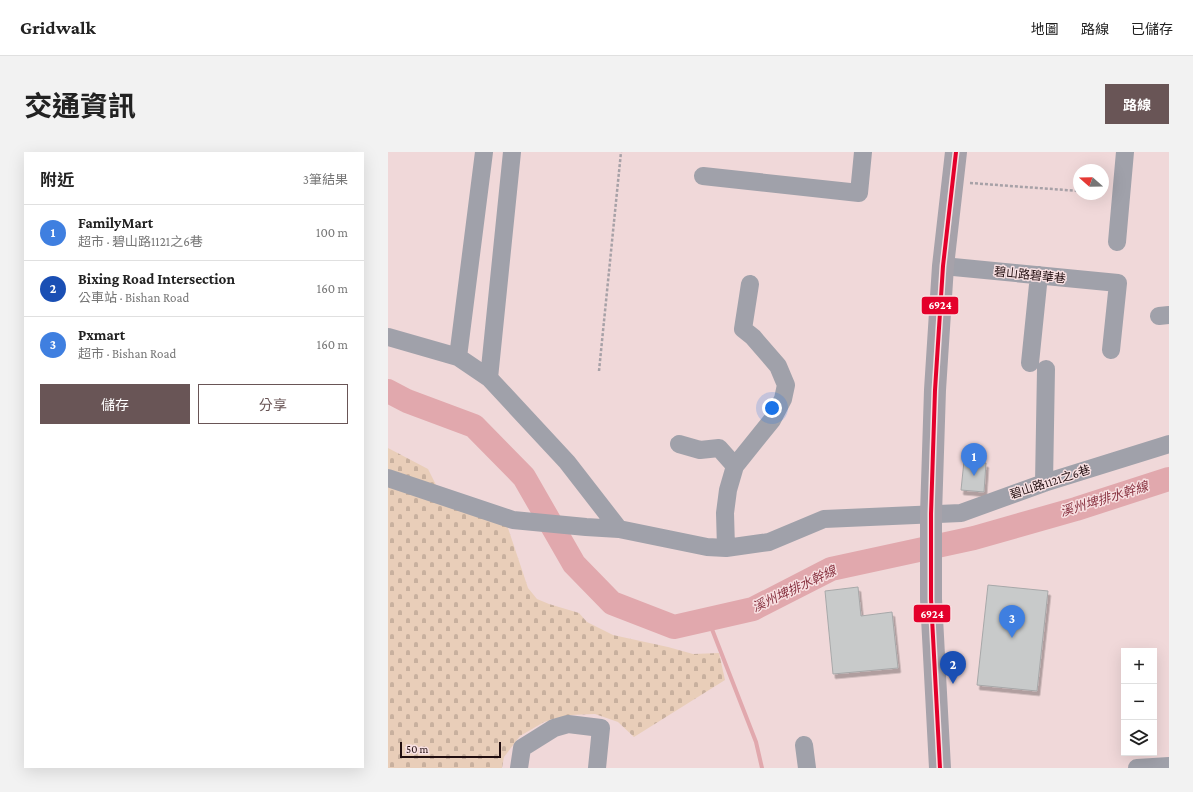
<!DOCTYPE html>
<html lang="zh-TW">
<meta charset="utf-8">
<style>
body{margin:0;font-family:"Crimson Pro","Noto Sans TC",serif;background:#f2f2f2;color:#222}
.controls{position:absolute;right:12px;bottom:12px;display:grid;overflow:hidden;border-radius:0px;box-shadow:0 4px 16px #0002}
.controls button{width:36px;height:36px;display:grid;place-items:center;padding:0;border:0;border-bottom:1px solid #e0e0e0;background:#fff;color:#222;font:20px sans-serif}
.compass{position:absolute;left:685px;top:12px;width:36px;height:36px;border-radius:50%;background:#fff;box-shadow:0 4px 16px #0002;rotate:290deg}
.scale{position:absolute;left:12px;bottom:10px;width:101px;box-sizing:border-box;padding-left:4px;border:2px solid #210e10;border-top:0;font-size:11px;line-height:14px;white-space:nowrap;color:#210e10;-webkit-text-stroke:3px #f8e0e2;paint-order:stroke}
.you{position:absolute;left:384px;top:256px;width:14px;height:14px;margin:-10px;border:3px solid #fff;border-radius:50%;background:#1a73e8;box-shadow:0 0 0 6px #1a73e833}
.badge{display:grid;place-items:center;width:26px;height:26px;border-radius:50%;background:#695556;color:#fff;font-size:13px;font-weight:700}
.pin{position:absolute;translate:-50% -33px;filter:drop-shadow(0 1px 2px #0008)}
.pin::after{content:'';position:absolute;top:21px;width:14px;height:12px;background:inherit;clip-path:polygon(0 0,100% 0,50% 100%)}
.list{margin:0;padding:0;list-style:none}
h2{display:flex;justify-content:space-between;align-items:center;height:52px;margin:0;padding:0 16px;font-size:17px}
h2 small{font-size:13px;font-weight:400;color:#767676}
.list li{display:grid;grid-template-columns:26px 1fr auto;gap:12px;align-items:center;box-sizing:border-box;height:56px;padding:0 16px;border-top:1px solid #e0e0e0}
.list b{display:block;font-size:15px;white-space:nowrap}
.list p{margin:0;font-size:13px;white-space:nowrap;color:#767676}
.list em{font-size:13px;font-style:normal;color:#767676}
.actions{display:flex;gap:8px;padding:12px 16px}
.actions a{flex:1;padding:9px 0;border:1px solid #695556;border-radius:0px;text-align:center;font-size:14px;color:#695556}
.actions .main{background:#695556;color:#fff}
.icon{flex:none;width:22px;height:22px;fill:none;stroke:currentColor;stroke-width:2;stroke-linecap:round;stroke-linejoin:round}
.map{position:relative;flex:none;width:781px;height:616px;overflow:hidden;border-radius:0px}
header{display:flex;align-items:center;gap:24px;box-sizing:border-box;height:56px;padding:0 20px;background:#fff;border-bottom:1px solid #e0e0e0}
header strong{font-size:19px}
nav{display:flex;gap:22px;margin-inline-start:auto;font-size:14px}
.intro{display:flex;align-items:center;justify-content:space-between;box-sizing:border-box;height:96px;padding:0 24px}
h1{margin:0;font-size:28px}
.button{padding:10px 18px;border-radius:0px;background:#695556;color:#fff;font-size:14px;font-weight:700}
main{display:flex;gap:24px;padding:0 24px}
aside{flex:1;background:#fff;border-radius:0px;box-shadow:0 4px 16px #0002}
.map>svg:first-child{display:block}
.cemetery{fill:url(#cemetery-stones)}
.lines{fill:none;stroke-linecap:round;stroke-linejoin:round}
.stream{stroke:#e1a8ad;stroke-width:4}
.river{stroke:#e1a8ad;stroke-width:24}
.building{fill:#c8caca;stroke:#a7a8a9;filter:url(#shadow)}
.path{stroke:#a7a1a7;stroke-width:2.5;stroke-dasharray:3 2;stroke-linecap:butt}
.minor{stroke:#a0a1aa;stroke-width:18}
.major{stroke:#a6a2aa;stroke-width:22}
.bus-1-casing{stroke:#f8e0e2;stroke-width:7}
.bus-1{stroke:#e4002b;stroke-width:4}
.labels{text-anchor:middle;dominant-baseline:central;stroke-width:3;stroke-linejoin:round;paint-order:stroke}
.street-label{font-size:12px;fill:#210e10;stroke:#f8e0e2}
.water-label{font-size:13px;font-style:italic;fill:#893341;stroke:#f8e0e2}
.line-badge{stroke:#f8e0e2;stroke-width:1.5}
.badge-label{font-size:11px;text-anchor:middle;font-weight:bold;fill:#fff}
</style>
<header>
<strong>Gridwalk</strong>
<nav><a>地圖</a><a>路線</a><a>已儲存</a></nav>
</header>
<div class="intro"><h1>交通資訊</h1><a class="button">路線</a></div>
<main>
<aside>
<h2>附近<small>3筆結果</small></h2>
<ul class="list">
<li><span class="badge" style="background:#3f7fe0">1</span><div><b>FamilyMart</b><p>超市 · 碧山路1121之6巷</p></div><em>100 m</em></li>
<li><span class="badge" style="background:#1a4fb4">2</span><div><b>Bixing Road Intersection</b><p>公車站 · Bishan Road</p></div><em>160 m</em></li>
<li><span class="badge" style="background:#3f7fe0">3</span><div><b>Pxmart</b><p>超市 · Bishan Road</p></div><em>160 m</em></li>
</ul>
<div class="actions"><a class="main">儲存</a><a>分享</a></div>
</aside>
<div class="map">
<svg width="781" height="616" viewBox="0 0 781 616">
<defs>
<pattern id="cemetery-stones" width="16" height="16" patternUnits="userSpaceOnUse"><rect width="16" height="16" fill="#e9ceb9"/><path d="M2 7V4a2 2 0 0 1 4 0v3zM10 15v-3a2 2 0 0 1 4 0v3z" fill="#c8b09e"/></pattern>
<filter id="shadow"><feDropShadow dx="2.5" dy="4.5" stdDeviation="0" flood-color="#0004"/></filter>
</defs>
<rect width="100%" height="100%" fill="#f0d8d9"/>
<path class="cemetery" d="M 0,296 L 40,317 L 48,333 L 119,373 L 140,436 L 149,447 L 161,452 L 191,461 L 199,470 L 225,483 L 280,495 L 305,502 L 331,501 L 337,528 L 246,585 L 230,570 L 207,562 L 183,563 L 156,570 L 132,584 L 116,605 L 114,616 L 0,616 Z"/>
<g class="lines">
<path class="stream" d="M 320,467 L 368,590 L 374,616"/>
<path class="river" d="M 0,239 L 19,249 L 86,274 L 136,325 L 186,412 L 224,451 L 286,475 L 365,457 L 443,417 L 586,386 L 688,357 L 781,327"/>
</g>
<path class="building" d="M 576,309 L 598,311 L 596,340 L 573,338 Z
M 600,433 L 660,439 L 649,539 L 589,533 Z
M 470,435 L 473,464 L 504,460 L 510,516 L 445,522 L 437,439 Z"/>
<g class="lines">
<path class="path" d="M 582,31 L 691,39
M 211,219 L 233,0"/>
<path class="minor" d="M 124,0 L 101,226 L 179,310 L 231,377
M 315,24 L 471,41 L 475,0
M 729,90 L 737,0
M 555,114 L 730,131 L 723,198
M 771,164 L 781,163
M 0,185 L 70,205 L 101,226
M 70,205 L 96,0
M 642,211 L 651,123
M 291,292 L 312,298 L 331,296 L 347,314
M 0,326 L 125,368 L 198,375 L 231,377 L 319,395 L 338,396 L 381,390 L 436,367 L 573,361 L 656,331 L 781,292
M 656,331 L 658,217
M 338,396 L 337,361 L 340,338 L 347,314 L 384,268 L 395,247 L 398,233 L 390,214 L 365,185 L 355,177 L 362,132
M 416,593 L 419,616
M 131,616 L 134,596 L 166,576 L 180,572 L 213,576 L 209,616
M 749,616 L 781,614"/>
<path class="major" d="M 552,616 L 543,447 L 543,362 L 547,238 L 555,114 L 568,0"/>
<defs>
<path id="bus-1" d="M 552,616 L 543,447 L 543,362 L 547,238 L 555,114 L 568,0"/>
</defs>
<use href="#bus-1" class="bus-1-casing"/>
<use href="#bus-1" class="bus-1"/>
</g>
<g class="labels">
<g class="street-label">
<text transform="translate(642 123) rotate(6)">碧山路碧華巷</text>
<text transform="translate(662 330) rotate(-18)">碧山路1121之6巷</text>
</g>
<g class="water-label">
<text transform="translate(716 347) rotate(-17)">溪州埤排水幹線</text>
<text transform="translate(406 437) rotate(-25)">溪州埤排水幹線</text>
</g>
</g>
<g class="line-badge">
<rect x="533" y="144" width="38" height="19" rx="4" fill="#e4002b"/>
<rect x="525" y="452" width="38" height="19" rx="4" fill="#e4002b"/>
</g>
<g class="badge-label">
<text x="552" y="157">6924</text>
<text x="544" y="466">6924</text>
</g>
</svg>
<div class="controls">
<button>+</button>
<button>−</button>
<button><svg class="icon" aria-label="layers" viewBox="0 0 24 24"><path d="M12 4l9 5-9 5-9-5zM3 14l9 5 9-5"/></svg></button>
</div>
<svg class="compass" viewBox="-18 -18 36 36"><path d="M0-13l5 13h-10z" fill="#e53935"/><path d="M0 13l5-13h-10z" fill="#767676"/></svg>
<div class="scale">50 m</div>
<div class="you"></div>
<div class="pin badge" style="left:586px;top:324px;background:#3f7fe0">1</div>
<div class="pin badge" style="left:565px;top:532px;background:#1a4fb4">2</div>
<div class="pin badge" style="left:624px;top:486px;background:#3f7fe0">3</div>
</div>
</main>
